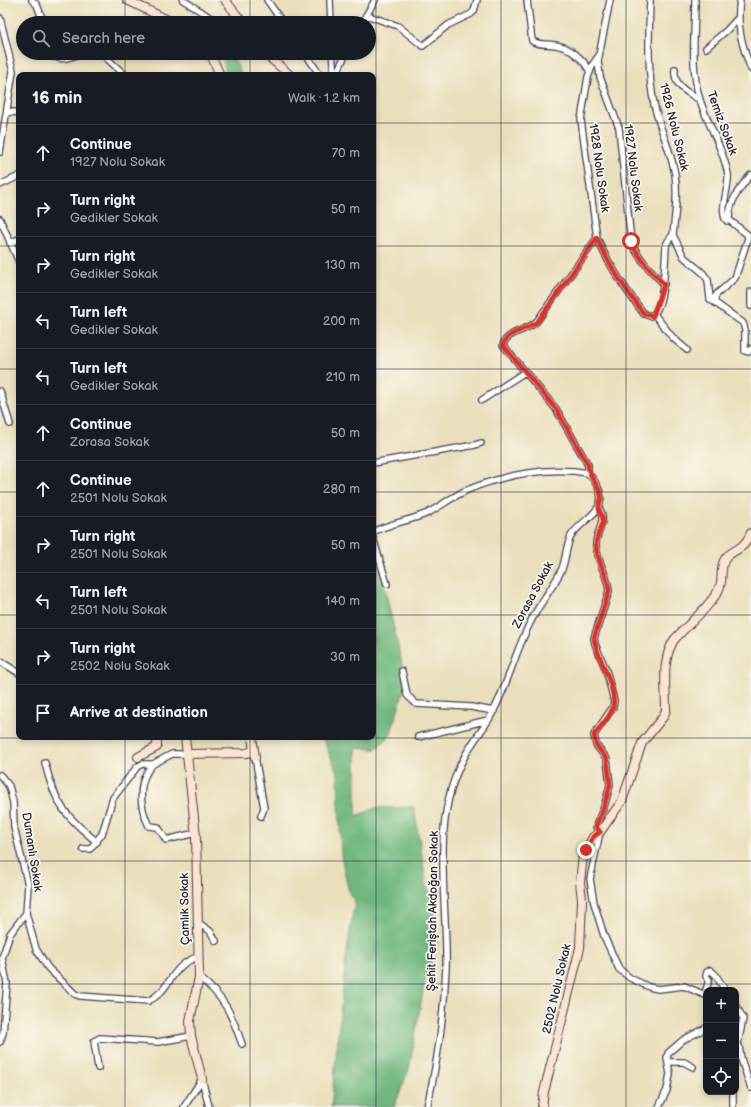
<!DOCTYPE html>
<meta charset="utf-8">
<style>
body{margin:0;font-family:"Balsamiq Sans",sans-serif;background:#242831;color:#f1f3f6}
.controls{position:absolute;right:12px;bottom:12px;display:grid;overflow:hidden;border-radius:8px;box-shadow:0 2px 6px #0003}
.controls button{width:36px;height:36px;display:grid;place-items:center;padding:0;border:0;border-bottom:1px solid #363941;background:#171b24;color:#f1f3f6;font:20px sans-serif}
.stop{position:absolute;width:12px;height:12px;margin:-9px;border:3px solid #d93025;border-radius:50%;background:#fff}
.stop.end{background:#d93025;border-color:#fff;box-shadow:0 1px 4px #0008}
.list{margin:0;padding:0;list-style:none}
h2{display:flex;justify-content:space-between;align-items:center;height:52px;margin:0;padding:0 16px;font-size:17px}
h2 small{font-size:13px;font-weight:400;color:#9ea1a6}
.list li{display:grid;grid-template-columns:26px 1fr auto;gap:12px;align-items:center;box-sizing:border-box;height:56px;padding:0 16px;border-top:1px solid #363941}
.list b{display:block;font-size:15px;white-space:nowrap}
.list p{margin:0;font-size:13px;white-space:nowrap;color:#9ea1a6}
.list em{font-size:13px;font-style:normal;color:#9ea1a6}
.icon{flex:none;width:22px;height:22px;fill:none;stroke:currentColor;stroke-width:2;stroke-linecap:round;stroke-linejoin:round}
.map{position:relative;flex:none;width:751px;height:1107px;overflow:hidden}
.search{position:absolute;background:#171b24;box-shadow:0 2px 6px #0003;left:16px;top:16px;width:360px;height:44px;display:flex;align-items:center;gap:10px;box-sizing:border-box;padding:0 14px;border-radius:22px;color:#9ea1a6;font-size:15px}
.panel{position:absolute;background:#171b24;box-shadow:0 2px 6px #0003;left:16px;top:72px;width:360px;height:668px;border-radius:8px}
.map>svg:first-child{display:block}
.forest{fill:#70b87e;stroke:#496d5c}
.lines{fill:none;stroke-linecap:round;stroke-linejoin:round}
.street-casing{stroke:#403e4e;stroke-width:8}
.secondary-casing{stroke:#403e4e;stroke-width:10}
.street{stroke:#fff;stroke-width:5.5}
.secondary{stroke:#fde4d0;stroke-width:8}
.route{stroke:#d93025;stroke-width:5}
.grid{fill:none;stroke:#22223b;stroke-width:1;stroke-opacity:0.55}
.labels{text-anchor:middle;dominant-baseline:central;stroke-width:3.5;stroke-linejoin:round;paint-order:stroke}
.street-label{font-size:12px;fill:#22223b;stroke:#fbf7ec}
</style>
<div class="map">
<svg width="751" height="1107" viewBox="0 0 751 1107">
<rect width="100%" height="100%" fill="#fbf7ec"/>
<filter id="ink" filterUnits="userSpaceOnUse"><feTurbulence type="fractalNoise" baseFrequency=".025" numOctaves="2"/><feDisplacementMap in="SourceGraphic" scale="8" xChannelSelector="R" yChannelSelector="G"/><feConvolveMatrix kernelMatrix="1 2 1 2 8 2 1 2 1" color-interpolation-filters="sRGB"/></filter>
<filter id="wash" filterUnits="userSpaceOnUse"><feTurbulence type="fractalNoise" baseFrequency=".012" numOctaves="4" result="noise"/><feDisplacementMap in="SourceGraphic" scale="16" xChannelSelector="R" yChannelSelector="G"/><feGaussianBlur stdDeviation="0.9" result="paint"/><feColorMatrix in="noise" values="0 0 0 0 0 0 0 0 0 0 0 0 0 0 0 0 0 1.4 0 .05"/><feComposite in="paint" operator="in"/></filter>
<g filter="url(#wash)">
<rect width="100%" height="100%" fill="#eadfbb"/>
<path class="forest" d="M 224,53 L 231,54 L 242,75 L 226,75 L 223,57 Z
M 373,536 L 404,673 L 405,686 L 390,736 L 375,749 L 356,748 L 356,816 L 376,808 L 414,807 L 427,887 L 435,901 L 437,944 L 425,980 L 409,1069 L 394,1107 L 331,1107 L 346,957 L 355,900 L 349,893 L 341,855 L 338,774 L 322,737 L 373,737 Z"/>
</g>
<g filter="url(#ink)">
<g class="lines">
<defs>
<path id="street" d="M 32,0 L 37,5 L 44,23
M 183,0 L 219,23
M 267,0 L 283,23
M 330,0 L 331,23
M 527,0 L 532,41 C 540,46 550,43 560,46 C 572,49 585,61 590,72
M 610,0 L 598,61 L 600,77 L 619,128 L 631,241 C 638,258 651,271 664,284
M 650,0 C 649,35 647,70 654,104 C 659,128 671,150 675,174 C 678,195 675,215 673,235
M 695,0 C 695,34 690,67 700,100 C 708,125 723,148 728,174 C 730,186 718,213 727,221 L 729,220 C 729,202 739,188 751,175
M 740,0 C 736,25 742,46 751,69
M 366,15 L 398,26 L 423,46 L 448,25 L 471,14 L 474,11 L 477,0
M 0,18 L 13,71 L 0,152
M 362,23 L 375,0
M 706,48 L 727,30 L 738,18
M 51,53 C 59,63 71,57 81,53
M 101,53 L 125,75
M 305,53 L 320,75
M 332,53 L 334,75
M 675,69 C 673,86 687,92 700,100
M 336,75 L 346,53
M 7,111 L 19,113
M 0,185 L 19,176
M 0,219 L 19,262
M 597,238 L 581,120 L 588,77 L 593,64 L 598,57
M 10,243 L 19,239
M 751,292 L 751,306
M 715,302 L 715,297 L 717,294 L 735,278 L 748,238 L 748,235 L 729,220
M 654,314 L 673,338 L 687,350
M 0,391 L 10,424
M 482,400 L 525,372
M 373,463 L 475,445 L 481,443
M 588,473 L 588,465 L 556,409 L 503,345 C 507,331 528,331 537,321 L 597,238 C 609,266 626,290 644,314 L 650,316 C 665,313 665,258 666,246 C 667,242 670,238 673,235 L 684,257 L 703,273 L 708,280 L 710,299 L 743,323 L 745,330 L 745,351 L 748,352 L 751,349
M 599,508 C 608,522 595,532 596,546 C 597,562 608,575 609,591 L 594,638 L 595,644 L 606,670 L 614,701 L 613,707 L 594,735 L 596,745 L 607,759 L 610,785 L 604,807 L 597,823 L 596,827 L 600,832 L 590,879 L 594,903 L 604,936 L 619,969 L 630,978 L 649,987 L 658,989 L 684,986 L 705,995
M 373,532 C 390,523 410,521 428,513 C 441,506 452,497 465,491 C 502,475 548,466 588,473 C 595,480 603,493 600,503 C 598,514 578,524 571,536 C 566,546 566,558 562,569 C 553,588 538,605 529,625 C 515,653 508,683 494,710 C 486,727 473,740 465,756 C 429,819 448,899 446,968 C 444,1012 437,1065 427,1107
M 373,538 L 387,584
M 0,661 L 19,673
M 402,671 L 407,695 L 416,704 L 471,707 L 494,711
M 418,737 L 488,720
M 255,757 L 264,808 L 261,816
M 45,763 C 55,804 65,816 97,842
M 153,764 C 137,780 139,807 149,826 L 158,827 L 166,840 L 196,833
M 0,775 L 9,786 L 13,802 L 14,827 L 28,885 L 26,913 L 36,949 L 48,968 L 75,994 L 80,996 L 148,1001 C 171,991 170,965 198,957
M 83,849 L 90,849 L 102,834 L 113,798 L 137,767 L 142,764 L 153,764 L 172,754 L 186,754
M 197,922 L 210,931 L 216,941
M 199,977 C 225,998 231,1013 242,1044
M 706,990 L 709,980 L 706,976 L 707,972 L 710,970 L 715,974 L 725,990
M 736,1006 L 743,1018 L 736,1054
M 0,1042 L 3,1033 L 7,983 L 2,958 L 10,934 L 26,913
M 739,1046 L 741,1059 L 751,1088
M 669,1062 L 684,1062 L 693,1067
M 98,1068 L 94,1041 L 100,1038 L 158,1042 L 191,1036
M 202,1079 L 209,1107
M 733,1092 L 733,1107
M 184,1107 L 202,1079
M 659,1107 L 667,1090 L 670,1074 L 667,1058 L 668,1053 L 683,1040 L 706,1028"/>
<path id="secondary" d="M 127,0 L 174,23
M 225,0 L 243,23
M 210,53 L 220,75
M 264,53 L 290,75
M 185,737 L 196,836 L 199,977 L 190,1021 L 191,1036 L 202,1079
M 252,737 L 255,757
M 186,754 L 247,753 L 254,750
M 138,757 L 157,747 L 157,737
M 542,1107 L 544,1092 L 580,948 L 582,900 L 580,882 L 583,856 L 593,837 L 600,832 L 622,801 L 642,743 L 663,717 L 666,710 C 666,686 661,661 674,640 C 687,625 711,606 719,589 C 724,579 719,568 725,559 C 733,548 743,552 751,533"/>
</defs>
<use href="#street" class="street-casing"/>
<use href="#secondary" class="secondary-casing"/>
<use href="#street" class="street"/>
<use href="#secondary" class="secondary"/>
</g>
</g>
<g class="lines" filter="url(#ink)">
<path class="route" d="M 586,850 L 593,837 L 600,832 L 596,827 L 597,823 L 604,807 L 610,785 L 607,759 L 596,745 L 594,735 C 600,727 611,716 613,707 C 618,689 596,656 594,638 L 609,591 C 608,575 597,562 596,546 C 595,538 601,530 603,522 C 604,516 599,513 599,508 C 598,504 602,500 601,496 C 599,484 588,477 588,465 L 556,409 L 503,345 C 507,331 528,330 538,321 L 597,238 C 609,266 626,290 644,314 L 653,316 L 664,284 C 651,271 638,258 631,241"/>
</g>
<path class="grid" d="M 125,0 L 125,23M 250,0 L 250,23M 376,0 L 376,1107M 501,0 L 501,1107M 626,0 L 626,1107M 125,53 L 125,75M 250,53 L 250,75M 0,123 L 19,123M 373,123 L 751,123M 0,246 L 19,246M 373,246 L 751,246M 0,369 L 19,369M 373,369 L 751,369M 0,492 L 19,492M 373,492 L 751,492M 0,615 L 19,615M 373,615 L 751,615M 125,737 L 125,1107M 250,737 L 250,1107M 0,738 L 751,738M 0,861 L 751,861M 0,984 L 751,984"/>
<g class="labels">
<g class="street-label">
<text transform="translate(722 123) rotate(70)">Temiz Sokak</text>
<text transform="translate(674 127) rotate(76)">1926 Nolu Sokak</text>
<text transform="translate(599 168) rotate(82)">1928 Nolu Sokak</text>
<text transform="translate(633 168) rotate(83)">1927 Nolu Sokak</text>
<text transform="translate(533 595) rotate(-62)">Zorasa Sokak</text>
<text transform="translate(32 852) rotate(81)">Dumanlı Sokak</text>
<text transform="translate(185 909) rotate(-91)">Çamlık Sokak</text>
<text transform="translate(433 911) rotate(-89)">Şehit Feriştah Akdoğan Sokak</text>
<text transform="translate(557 989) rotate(-77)">2502 Nolu Sokak</text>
</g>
</g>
</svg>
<div class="controls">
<button>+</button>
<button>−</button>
<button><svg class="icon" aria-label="locate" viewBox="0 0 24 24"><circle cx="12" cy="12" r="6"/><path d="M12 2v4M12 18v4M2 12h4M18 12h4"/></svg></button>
</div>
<div class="stop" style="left:631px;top:241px"></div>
<div class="stop end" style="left:586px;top:850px"></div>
<div class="search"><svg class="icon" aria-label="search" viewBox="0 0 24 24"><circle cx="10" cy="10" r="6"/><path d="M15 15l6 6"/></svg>Search here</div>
<section class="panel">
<h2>16 min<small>Walk · 1.2 km</small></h2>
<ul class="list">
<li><svg class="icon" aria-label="ahead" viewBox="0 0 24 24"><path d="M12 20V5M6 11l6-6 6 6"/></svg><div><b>Continue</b><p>1927 Nolu Sokak</p></div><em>70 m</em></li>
<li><svg class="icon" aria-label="right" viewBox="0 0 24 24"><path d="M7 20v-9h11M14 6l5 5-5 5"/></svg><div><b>Turn right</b><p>Gedikler Sokak</p></div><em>50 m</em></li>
<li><svg class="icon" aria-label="right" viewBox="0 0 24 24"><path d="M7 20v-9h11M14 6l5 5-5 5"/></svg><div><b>Turn right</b><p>Gedikler Sokak</p></div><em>130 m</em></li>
<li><svg class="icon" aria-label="left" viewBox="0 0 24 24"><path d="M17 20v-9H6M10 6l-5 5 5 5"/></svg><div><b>Turn left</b><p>Gedikler Sokak</p></div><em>200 m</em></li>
<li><svg class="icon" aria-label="left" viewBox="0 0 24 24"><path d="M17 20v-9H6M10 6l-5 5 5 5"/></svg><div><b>Turn left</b><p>Gedikler Sokak</p></div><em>210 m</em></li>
<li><svg class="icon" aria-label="ahead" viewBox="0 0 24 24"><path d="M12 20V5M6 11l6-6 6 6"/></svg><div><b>Continue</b><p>Zorasa Sokak</p></div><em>50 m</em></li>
<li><svg class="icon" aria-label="ahead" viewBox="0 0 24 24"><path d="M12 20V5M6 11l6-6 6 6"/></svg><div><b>Continue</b><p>2501 Nolu Sokak</p></div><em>280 m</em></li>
<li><svg class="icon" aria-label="right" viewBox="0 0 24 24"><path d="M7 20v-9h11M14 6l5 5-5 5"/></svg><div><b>Turn right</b><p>2501 Nolu Sokak</p></div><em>50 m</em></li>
<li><svg class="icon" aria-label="left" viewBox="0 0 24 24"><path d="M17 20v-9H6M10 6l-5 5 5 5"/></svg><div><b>Turn left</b><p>2501 Nolu Sokak</p></div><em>140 m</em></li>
<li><svg class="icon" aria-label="right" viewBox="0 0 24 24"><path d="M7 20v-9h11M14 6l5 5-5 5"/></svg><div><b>Turn right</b><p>2502 Nolu Sokak</p></div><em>30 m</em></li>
<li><svg class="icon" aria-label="arrive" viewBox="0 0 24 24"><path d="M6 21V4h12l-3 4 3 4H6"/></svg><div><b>Arrive at destination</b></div></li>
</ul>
</section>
</div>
